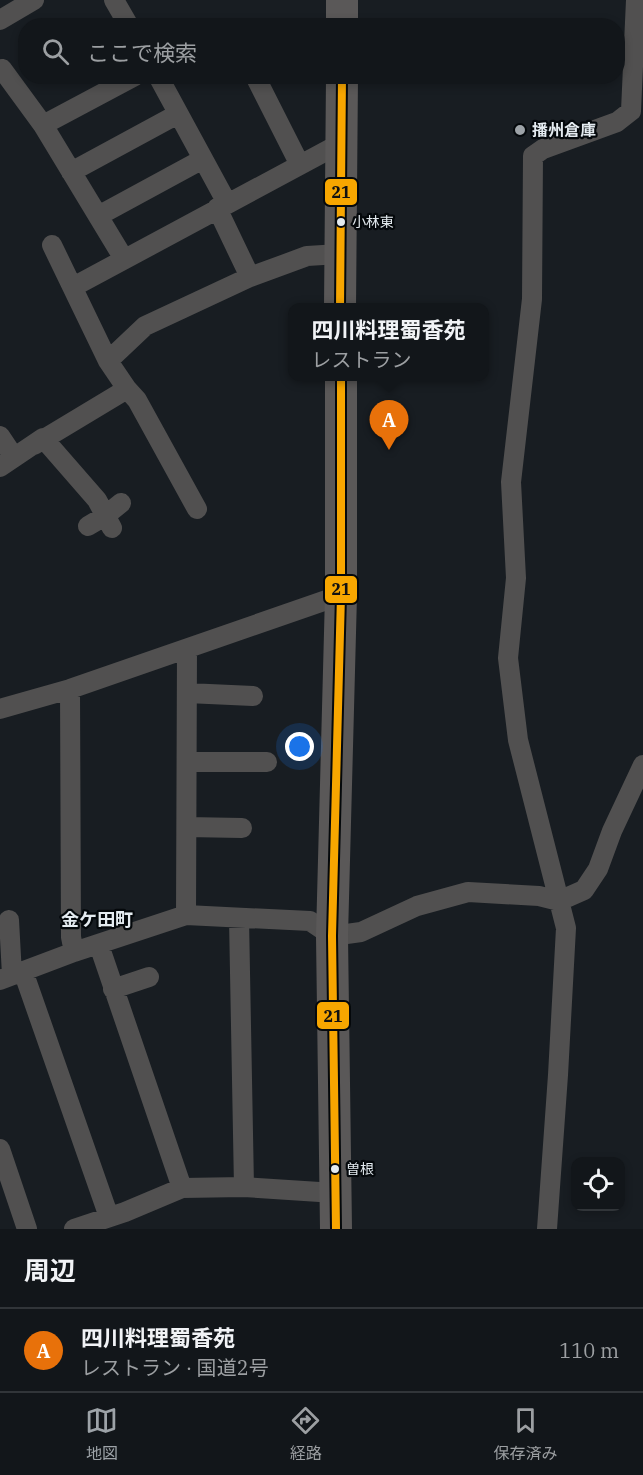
<!DOCTYPE html>
<html lang="ja">
<meta charset="utf-8">
<style>
body{margin:0;font-family:"IBM Plex Serif","Noto Sans JP",serif;background:#1b1f23;color:#f1f3f6}
.controls{position:absolute;right:18px;bottom:18px;display:grid;overflow:hidden;border-radius:12px;box-shadow:0 3px 9px #0003}
.controls button{width:54px;height:54px;display:grid;place-items:center;padding:0;border:0;border-bottom:2px solid #313539;background:#12161a;color:#f1f3f6;font:30px sans-serif}
.you{position:absolute;left:300px;top:747px;width:21px;height:21px;margin:-15px;border:4px solid #fff;border-radius:50%;background:#1a73e8;box-shadow:0 0 0 9px #1a73e833}
.badge{display:grid;place-items:center;width:39px;height:39px;border-radius:50%;background:#9da3a8;color:#fff;font-size:20px;font-weight:700}
.pin{position:absolute;translate:-50% -50px;filter:drop-shadow(0 2px 3px #0008)}
.pin::after{content:'';position:absolute;top:32px;width:21px;height:18px;background:inherit;clip-path:polygon(0 0,100% 0,50% 100%)}
.popup{position:absolute;left:288px;top:303px;width:201px;height:78px;box-sizing:border-box;display:grid;place-content:center;border-radius:12px;background:#12161a;filter:drop-shadow(0 2px 4px #0005);font-size:20px;white-space:nowrap;color:#9c9fa2}
.popup b{font-size:22px;color:#f1f3f6}
.popup::after{content:'';position:absolute;left:50%;top:100%;margin-left:-12px;border:12px solid transparent;border-top-color:#12161a}
.list{margin:0;padding:0;list-style:none}
h2{display:flex;justify-content:space-between;align-items:center;height:78px;margin:0;padding:0 24px;font-size:26px}
h2 small{font-size:20px;font-weight:400;color:#9c9fa2}
.list li{display:grid;grid-template-columns:39px 1fr auto;gap:18px;align-items:center;box-sizing:border-box;height:84px;padding:0 24px;border-top:2px solid #313539}
.list b{display:block;font-size:22px;white-space:nowrap}
.list p{margin:0;font-size:20px;white-space:nowrap;color:#9c9fa2}
.list em{font-size:20px;font-style:normal;color:#9c9fa2}
.icon{flex:none;width:33px;height:33px;fill:none;stroke:currentColor;stroke-width:2;stroke-linecap:round;stroke-linejoin:round}
.map{position:relative;flex:none;width:643px;height:1229px;overflow:hidden}
.search{position:absolute;background:#12161a;box-shadow:0 3px 9px #0003;left:18px;right:18px;top:18px;height:66px;display:flex;align-items:center;gap:15px;box-sizing:border-box;padding:0 21px;border-radius:24px;color:#9c9fa2;font-size:22px}
.sheet{height:162px;background:#12161a}
nav{display:flex;justify-content:space-around;align-items:center;box-sizing:border-box;height:84px;border-top:2px solid #313539;background:#12161a;font-size:16px;color:#9c9fa2}
nav a{display:grid;justify-items:center;gap:3px}
nav .on{color:#9da3a8}
.map>svg:first-child{display:block}
.lines{fill:none;stroke-linecap:round;stroke-linejoin:round}
.minor{stroke:#515050;stroke-width:20}
.trunk{stroke:#5a5858;stroke-width:32}
.bus-1-casing{stroke:#04080b;stroke-width:12}
.bus-1{stroke:#f7a600;stroke-width:8}
.poi-dot{fill:#9da3a8;stroke:#04080b;stroke-width:2}
.bus-dot{fill:#e4ebf0;stroke:#04080b;stroke-width:2}
.labels{text-anchor:middle;dominant-baseline:central;stroke-width:4.5;stroke-linejoin:round;paint-order:stroke}
.bus-label{font-size:14px;fill:#e4ebf0;stroke:#04080b;text-anchor:start}
.poi-label{font-size:16px;font-weight:bold;fill:#e4ebf0;stroke:#04080b;text-anchor:start}
.neighbourhood-label{font-size:18px;font-weight:bold;fill:#e4ebf0;stroke:#04080b}
.line-badge{stroke:#04080b;stroke-width:2}
.pale-badge-label{font-size:16px;text-anchor:middle;font-weight:bold;fill:#111}
</style>
<div class="map">
<svg width="643" height="1229" viewBox="0 0 643 1229">
<rect width="100%" height="100%" fill="#181d22"/>
<g class="lines">
<path class="minor" d="M 114,0 L 129,26
M 0,20 L 34,0
M 2,69 L 43,125 L 124,259
M 158,76 L 227,203
M 255,76 L 300,165
M 43,125 L 135,76
M 71,172 L 178,114
M 217,208 L 250,277
M 98,216 L 203,159
M 52,245 L 108,361 L 127,389 L 137,400 L 197,509
M 73,287 L 341,143
M 108,361 L 145,326 L 250,277 L 307,256 L 339,254
M 0,436 L 14,457
M 34,445 L 127,389
M 0,467 L 43,438 L 97,500 L 112,528
M 88,526 L 105,516 L 121,503
M 70,689 L 71,937 L 74,952
M 187,693 L 253,696
M 0,709 L 70,689 L 341,595
M 187,762 L 267,762
M 187,827 L 242,828
M 186,915 L 187,649
M 239,918 L 244,1187
M 9,920 L 12,975
M 99,945 L 182,1188
M 23,971 L 109,1217
M 0,980 L 74,952 L 186,915 L 310,921 L 332,936 L 361,932 L 417,906 L 468,892 L 539,896 L 559,901 L 584,890 L 598,869 L 612,831 L 643,765
M 113,989 L 149,977
M 0,1149 L 27,1229
M 74,1229 L 125,1212 L 182,1188 L 244,1187 L 335,1193
M 547,1229 L 558,1075 L 566,928 L 518,740 L 508,658 L 516,578 L 511,482 L 532,299 L 533,156 L 543,149 L 617,122 L 631,111 L 636,0"/>
<path class="trunk" d="M 342,26 L 342,0
M 340,308 L 342,76
M 336,1229 L 332,936 L 341,595 L 341,376"/>
<defs>
<path id="bus-1" d="M 340,308 L 342,76
M 336,1229 L 332,936 L 341,595 L 341,376"/>
</defs>
<use href="#bus-1" class="bus-1-casing"/>
<use href="#bus-1" class="bus-1"/>
</g>
<circle class="poi-dot" cx="520" cy="130" r="6"/>
<g class="bus-dot">
<circle cx="341" cy="222" r="5"/>
<circle cx="335" cy="1169" r="5"/>
</g>
<g class="labels">
<g class="bus-label">
<text x="352" y="222">小林東</text>
<text x="346" y="1169">曽根</text>
</g>
<g class="poi-label">
<text x="532" y="130">播州倉庫</text>
</g>
<g class="neighbourhood-label">
<text x="97" y="919">金ケ田町</text>
</g>
</g>
<g class="line-badge">
<rect x="324" y="178" width="34" height="28" rx="6" fill="#f7a600"/>
<rect x="324" y="575" width="34" height="29" rx="6" fill="#f7a600"/>
<rect x="316" y="1001" width="34" height="29" rx="6" fill="#f7a600"/>
</g>
<g class="pale-badge-label">
<text x="341" y="198">21</text>
<text x="341" y="595">21</text>
<text x="333" y="1022">21</text>
</g>
</svg>
<div class="controls">
<button><svg class="icon" aria-label="locate" viewBox="0 0 24 24"><circle cx="12" cy="12" r="6"/><path d="M12 2v4M12 18v4M2 12h4M18 12h4"/></svg></button>
</div>
<div class="you"></div>
<div class="pin badge" style="left:389px;top:450px;background:#e8710a">A</div>
<div class="popup"><b>四川料理蜀香苑</b>レストラン</div>
<div class="search"><svg class="icon" aria-label="search" viewBox="0 0 24 24"><circle cx="10" cy="10" r="6"/><path d="M15 15l6 6"/></svg>ここで検索</div>
</div>
<section class="sheet">
<h2>周辺<small></small></h2>
<ul class="list">
<li><span class="badge" style="background:#e8710a">A</span><div><b>四川料理蜀香苑</b><p>レストラン · 国道2号</p></div><em>110 m</em></li>
</ul>
</section>
<nav>
<a class="on"><svg class="icon" aria-label="map" viewBox="0 0 24 24"><path d="M3 6l6-2 6 2 6-2v14l-6 2-6-2-6 2zM9 4v14M15 6v14"/></svg>地図</a>
<a><svg class="icon" aria-label="directions" viewBox="0 0 24 24"><path d="M12 3l9 9-9 9-9-9zM9 14v-3h6M13 9l2 2-2 2"/></svg>経路</a>
<a><svg class="icon" aria-label="saved" viewBox="0 0 24 24"><path d="M7 4h10v16l-5-4-5 4z"/></svg>保存済み</a>
</nav>
